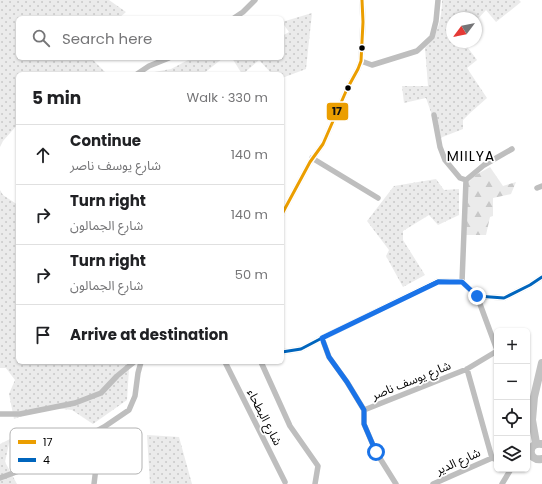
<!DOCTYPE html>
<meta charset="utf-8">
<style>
body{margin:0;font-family:Poppins,"Noto Sans Arabic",sans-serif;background:#f2f2f2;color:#202124}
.controls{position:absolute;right:12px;bottom:12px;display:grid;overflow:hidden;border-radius:6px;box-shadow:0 1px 3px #0004}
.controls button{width:36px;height:36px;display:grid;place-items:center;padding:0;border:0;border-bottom:1px solid #e0e0e0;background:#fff;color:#202124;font:20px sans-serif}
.compass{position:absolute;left:446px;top:12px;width:36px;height:36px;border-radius:50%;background:#fff;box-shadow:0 1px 3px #0004;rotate:238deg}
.stop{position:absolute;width:12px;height:12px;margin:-9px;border:3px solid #1a73e8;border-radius:50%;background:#fff}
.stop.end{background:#1a73e8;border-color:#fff;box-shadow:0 1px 4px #0008}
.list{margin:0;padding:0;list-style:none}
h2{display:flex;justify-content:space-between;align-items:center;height:52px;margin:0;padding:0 16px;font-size:17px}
h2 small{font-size:13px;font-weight:400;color:#757577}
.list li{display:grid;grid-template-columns:26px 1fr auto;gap:12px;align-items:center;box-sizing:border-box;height:60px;padding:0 16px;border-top:1px solid #e0e0e0}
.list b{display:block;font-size:15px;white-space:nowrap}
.list p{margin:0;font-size:13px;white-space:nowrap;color:#757577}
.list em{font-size:13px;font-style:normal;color:#757577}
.icon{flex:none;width:22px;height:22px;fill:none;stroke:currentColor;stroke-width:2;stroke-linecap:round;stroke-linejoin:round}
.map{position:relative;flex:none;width:542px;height:484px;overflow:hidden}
.search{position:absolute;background:#fff;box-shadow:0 1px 3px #0004;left:16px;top:16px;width:268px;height:44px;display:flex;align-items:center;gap:10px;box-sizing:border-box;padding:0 14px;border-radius:6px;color:#757577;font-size:15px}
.panel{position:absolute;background:#fff;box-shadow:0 1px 3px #0004;left:16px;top:72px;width:268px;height:292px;border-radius:6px}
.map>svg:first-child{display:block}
.grass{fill:url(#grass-dots)}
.forest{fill:url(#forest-firs)}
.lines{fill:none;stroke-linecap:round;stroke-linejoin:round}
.minor{stroke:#bebebe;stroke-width:5.5}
.secondary{stroke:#c2c2c2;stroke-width:8}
.bus-1-casing{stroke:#fff;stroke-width:6}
.bus-2-casing{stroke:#fff;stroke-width:6}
.bus-1{stroke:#eb9e00;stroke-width:3}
.bus-2{stroke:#0065bd;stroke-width:3}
.route{stroke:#1a73e8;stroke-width:5}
.bus-dot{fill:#000;stroke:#fff;stroke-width:1.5}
.labels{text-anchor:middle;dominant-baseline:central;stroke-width:3.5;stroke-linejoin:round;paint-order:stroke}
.street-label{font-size:12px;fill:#000;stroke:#fff}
.quarter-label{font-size:14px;letter-spacing:1px;fill:#000;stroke:#fff}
.key{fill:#fff;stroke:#b2b2b2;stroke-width:1}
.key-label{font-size:11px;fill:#000}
.line-badge{stroke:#fff;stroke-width:1.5}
.pale-badge-label{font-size:11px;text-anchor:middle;font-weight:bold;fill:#111}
</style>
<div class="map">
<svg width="542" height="484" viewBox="0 0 542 484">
<defs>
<pattern id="grass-dots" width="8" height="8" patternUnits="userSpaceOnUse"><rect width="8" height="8" fill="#ebebeb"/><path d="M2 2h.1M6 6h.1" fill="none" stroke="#c8c8c8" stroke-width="1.8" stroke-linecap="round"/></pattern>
<pattern id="forest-firs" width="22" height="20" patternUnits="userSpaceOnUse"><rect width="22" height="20" fill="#ebebeb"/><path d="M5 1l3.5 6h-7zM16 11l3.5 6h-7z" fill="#c8c8c8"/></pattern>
</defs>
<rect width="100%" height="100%" fill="#fff"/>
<path class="grass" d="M 0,0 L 109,0 L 126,12 L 119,18 L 18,18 L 18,58 L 91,58 L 107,74 L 18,74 L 18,124 L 3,141 L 0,147 Z
M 442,0 L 519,0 L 521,2 L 496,22 L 486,10 L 476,21 L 476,18 L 452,18 L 452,42 L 468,42 L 465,44 L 477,60 L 467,68 L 487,98 L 470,113 L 463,120 L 463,129 L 440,138 L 426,98 L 404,103 L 402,86 L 428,86 L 425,48 C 438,35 442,18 442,0 Z
M 312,13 L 306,69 L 282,78 L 282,74 L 272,74 L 259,60 L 243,74 L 242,74 L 232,58 L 282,58 L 282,36 L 289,32 L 282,22 Z
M 192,58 L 223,58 L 203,74 L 152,74 L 154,72 L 171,69 Z
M 436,179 L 444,190 L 459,189 L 459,215 L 438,225 L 429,215 L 403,231 L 403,240 L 425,275 L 403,287 L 386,256 L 389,250 L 367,221 L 394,186 Z
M 0,190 L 3,195 L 18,205 L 18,362 L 139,362 L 129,369 L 127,400 L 93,424 L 72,410 L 46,407 L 14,419 L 9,394 L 15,380 L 6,368 L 0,368 Z
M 147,435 L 179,437 L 192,484 L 150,484 Z
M 10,439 L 5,462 L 17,484 L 0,484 L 0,444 Z"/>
<path class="forest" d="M 490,167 L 503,186 L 516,182 L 511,194 L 493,198 L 493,216 L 490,217 L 486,235 L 466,235 L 468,183 L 474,176 Z"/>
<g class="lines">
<path class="minor" d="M 234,18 L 243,12 L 255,0
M 361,61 L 372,65 L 417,51 L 432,37 L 436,21 L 438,0
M 137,74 L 149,66 L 169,58
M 434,115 L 440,147 L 445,160 L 460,178 L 466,180
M 312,158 L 378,198
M 537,188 L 542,186
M 282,214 L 310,162 L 323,144 L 347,89 L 358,69 L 361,61 L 363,22 L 362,0
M 462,282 L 466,180 L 484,165 L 512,149
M 477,296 L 497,350
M 322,338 L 329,357 L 347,382 L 364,410 L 364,424 L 376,452 L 396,484
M 282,352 L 301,349 L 322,338 L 438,281 L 462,282 L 477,296 L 504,298 L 530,285 L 542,277
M 225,362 L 285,482
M 261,362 L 290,426 L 318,466 L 315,484
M 467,369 L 492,458
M 364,410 L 467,369 L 497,351
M 0,414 L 20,414 L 75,403 L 101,393 L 117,376 L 134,362
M 0,478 L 27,468 L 64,449 L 104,427
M 94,484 L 100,435 L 104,427 L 129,410 L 135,396 L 138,373 L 141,362
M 433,484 L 492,458 L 497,460
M 502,484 L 511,469"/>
<path class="secondary" d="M 536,443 L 532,420 L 534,397 L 542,363
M 542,444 C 527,441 527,462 542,459"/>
<defs>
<path id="bus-1" d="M 282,214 L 310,162 L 323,144 L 347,89 L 358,69 L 361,61 L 363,22 L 362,0"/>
<path id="bus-2" d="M 282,352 L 301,349 L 322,338 L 438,281 L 462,282 L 477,296 L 504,298 L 530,285 L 542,277"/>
</defs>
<use href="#bus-1" class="bus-1-casing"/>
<use href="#bus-2" class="bus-2-casing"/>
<use href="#bus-1" class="bus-1"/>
<use href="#bus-2" class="bus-2"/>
</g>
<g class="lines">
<path class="route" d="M 376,452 L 364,424 L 364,410 L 347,382 L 329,357 L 322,338 L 438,282 L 462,282 L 477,296"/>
</g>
<g class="bus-dot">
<circle cx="362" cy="48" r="3.5"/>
<circle cx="348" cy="88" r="3.5"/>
</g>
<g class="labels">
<g class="street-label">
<text transform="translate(411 380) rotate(-22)">شارع يوسف ناصر</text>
<text transform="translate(265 417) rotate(63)">شارع البطحاء</text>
<text transform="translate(458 461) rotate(-24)">شارع الدير</text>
</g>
<g class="quarter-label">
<text x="471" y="156">MIILYA</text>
</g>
</g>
<rect x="10" y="428" width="132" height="46" rx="6" class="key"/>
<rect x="18" y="440" width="18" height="4" fill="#eb9e00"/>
<rect x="18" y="458" width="18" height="4" fill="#0065bd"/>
<g class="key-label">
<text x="43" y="446">17</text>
<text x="43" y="464">4</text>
</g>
<rect class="line-badge" x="326" y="102" width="23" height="19" rx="4" fill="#eb9e00"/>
<g class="pale-badge-label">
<text x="337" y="115">17</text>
</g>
</svg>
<div class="controls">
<button>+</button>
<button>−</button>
<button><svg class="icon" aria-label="locate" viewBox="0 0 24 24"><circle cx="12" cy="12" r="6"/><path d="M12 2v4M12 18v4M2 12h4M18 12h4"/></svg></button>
<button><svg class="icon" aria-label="layers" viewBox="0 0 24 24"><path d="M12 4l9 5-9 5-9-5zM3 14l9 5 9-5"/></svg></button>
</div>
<svg class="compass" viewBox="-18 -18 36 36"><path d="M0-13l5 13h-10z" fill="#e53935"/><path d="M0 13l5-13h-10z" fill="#757577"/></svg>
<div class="stop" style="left:376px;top:452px"></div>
<div class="stop end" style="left:477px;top:296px"></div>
<div class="search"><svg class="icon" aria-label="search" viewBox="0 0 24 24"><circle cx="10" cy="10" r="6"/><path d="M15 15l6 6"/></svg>Search here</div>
<section class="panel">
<h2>5 min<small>Walk · 330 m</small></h2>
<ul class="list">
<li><svg class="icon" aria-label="ahead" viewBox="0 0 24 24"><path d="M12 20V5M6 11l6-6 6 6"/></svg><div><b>Continue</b><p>شارع يوسف ناصر</p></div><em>140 m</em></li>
<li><svg class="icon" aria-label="right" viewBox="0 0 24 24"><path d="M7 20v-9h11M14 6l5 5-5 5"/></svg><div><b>Turn right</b><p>شارع الجمالون</p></div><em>140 m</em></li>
<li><svg class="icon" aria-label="right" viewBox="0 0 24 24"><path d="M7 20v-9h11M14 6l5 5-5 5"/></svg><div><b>Turn right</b><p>شارع الجمالون</p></div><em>50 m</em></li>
<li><svg class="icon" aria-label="arrive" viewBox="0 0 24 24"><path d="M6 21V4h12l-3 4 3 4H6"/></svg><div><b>Arrive at destination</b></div></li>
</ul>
</section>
</div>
